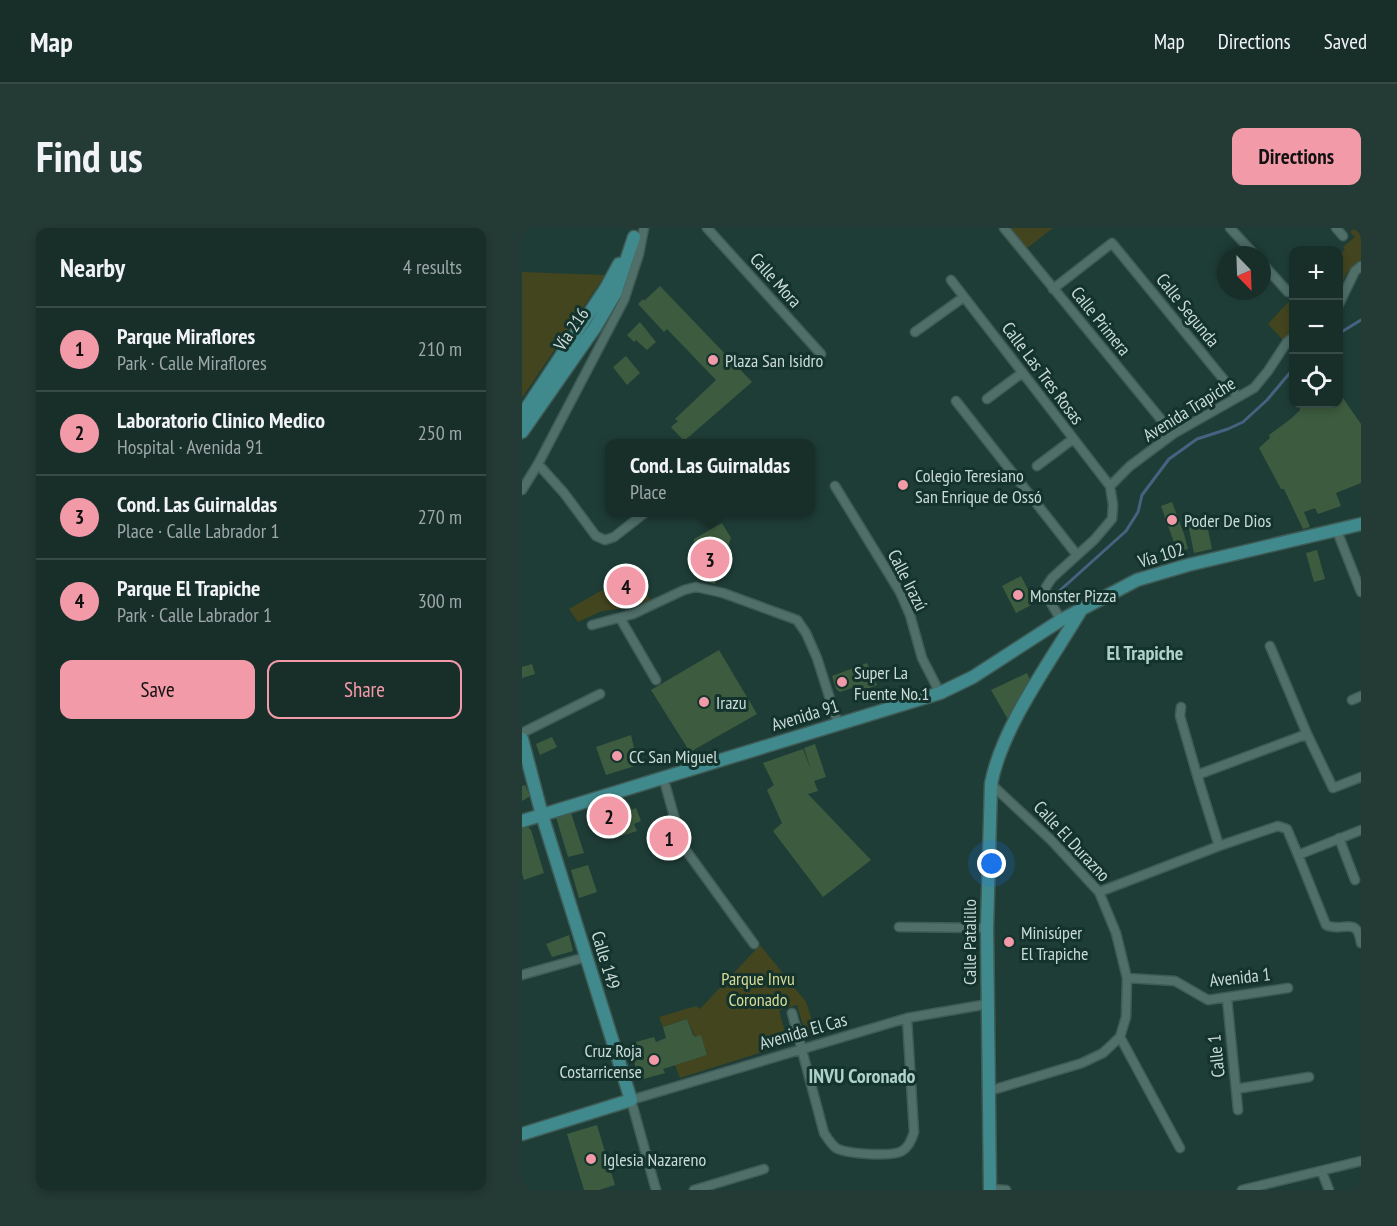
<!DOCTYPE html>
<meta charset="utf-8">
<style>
body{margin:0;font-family:"PT Sans Narrow",sans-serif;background:#243a35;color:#f1f3f6}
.controls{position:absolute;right:18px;top:18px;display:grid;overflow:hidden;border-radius:12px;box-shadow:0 3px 9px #0003}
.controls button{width:54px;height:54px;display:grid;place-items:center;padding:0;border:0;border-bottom:2px solid #364a46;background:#172e29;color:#f1f3f6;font:30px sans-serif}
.compass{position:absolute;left:695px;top:18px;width:54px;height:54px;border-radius:50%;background:#172e29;box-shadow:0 3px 9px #0003;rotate:157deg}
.you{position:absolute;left:470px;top:636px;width:21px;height:21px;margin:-15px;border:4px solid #fff;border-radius:50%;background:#1a73e8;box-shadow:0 0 0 9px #1a73e833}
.badge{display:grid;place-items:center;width:39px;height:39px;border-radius:50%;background:#f39aa9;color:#111;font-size:20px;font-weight:700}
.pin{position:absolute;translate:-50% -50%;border:3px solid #fff;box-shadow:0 2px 6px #0006}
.popup{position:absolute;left:83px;top:211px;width:210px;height:78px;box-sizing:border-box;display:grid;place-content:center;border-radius:12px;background:#172e29;filter:drop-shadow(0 2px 4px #0005);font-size:20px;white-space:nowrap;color:#9ea8a8}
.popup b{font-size:22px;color:#f1f3f6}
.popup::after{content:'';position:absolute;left:50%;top:100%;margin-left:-12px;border:12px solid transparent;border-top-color:#172e29}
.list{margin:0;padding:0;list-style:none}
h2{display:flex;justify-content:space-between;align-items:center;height:78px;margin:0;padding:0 24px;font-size:26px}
h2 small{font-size:20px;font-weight:400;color:#9ea8a8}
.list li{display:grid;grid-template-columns:39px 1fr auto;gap:18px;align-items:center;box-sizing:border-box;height:84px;padding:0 24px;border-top:2px solid #364a46}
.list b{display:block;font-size:22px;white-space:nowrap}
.list p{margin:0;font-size:20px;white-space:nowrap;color:#9ea8a8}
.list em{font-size:20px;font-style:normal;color:#9ea8a8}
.actions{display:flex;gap:12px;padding:18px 24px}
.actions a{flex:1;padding:14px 0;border:2px solid #f39aa9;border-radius:12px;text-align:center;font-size:21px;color:#f39aa9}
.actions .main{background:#f39aa9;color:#111}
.icon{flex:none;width:33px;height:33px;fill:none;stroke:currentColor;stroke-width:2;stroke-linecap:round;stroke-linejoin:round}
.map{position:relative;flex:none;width:839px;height:962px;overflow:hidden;border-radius:12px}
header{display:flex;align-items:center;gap:36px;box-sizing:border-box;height:84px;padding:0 30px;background:#172e29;border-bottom:2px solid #364a46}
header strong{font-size:28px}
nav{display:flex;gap:33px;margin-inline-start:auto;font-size:21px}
.intro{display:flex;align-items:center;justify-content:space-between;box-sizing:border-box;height:144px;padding:0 36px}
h1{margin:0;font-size:42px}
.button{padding:15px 27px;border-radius:12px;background:#f39aa9;color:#111;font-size:21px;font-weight:700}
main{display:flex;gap:36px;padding:0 36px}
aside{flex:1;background:#172e29;border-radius:12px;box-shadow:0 3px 9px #0003}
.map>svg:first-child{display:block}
.green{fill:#43451f}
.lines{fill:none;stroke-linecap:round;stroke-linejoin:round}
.stream{stroke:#456380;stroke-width:3}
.building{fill:#3d5c3f}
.street-casing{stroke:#3f5b56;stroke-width:11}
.secondary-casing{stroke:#3f5b56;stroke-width:15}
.street{stroke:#4f6f68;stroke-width:8}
.secondary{stroke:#408a8e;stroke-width:12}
.poi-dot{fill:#f39aa9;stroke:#14332d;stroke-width:2}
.labels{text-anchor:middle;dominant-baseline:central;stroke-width:6;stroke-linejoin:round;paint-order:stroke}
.street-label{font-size:18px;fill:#cadbd7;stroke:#14332d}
.poi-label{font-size:18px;fill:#cadbd7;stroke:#14332d;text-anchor:start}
.park-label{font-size:18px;fill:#d6db96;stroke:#14332d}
.neighbourhood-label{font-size:20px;font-weight:bold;fill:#aed1c9;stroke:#14332d}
</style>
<header>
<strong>Map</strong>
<nav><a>Map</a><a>Directions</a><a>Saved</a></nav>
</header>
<div class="intro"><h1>Find us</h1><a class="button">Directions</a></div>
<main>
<aside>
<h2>Nearby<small>4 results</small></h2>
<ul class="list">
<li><span class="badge">1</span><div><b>Parque Miraflores</b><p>Park · Calle Miraflores</p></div><em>210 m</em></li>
<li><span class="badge">2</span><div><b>Laboratorio Clinico Medico</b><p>Hospital · Avenida 91</p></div><em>250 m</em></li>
<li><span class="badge">3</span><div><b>Cond. Las Guirnaldas</b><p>Place · Calle Labrador 1</p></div><em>270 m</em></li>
<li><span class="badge">4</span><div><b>Parque El Trapiche</b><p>Park · Calle Labrador 1</p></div><em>300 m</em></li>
</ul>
<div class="actions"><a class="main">Save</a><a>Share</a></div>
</aside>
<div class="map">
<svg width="839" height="962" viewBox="0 0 839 962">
<rect width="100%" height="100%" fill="#1f3d37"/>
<path class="green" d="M 489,0 L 531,0 L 505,20 Z
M 833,0 L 839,0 L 839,31 C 827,39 821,50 817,63 L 817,27 L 823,22 L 821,19 L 833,9 L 828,4 Z
M 0,44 L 83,47 L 0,170 Z
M 771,69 L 771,105 L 761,112 L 746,96 Z
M 112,344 L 128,372 L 111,379 L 80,383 L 56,394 L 47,381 Z
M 147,590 L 158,618 L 147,625 L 134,595 Z
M 238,717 L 284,774 L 295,807 L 285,810 L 275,777 L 257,782 L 266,816 L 158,850 L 153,837 L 185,827 L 179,808 L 173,809 L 165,791 L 141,799 L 137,789 L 174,778 L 178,781 Z"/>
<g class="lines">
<path class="stream" d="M 816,106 L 839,92
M 534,366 L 604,303 L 616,284 L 620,267 L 647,231 L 675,211 L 706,201 L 721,194 L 745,172 L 772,140"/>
</g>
<path class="building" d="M 138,58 L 230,154 L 162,213 L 149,199 L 156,193 L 153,191 L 194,152 L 145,101 L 142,104 L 116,76 L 121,71 L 122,73 Z
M 118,94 L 134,114 L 125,122 L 114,112 L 112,114 L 105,107 Z
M 104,128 L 118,145 L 105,157 L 91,139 Z
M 816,163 L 839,196 L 839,255 L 814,265 L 819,278 L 796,286 L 793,280 L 782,284 L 788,299 L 781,301 L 762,261 L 759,261 L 737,220 L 748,210 L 747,207 L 770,190 L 778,182 L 777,176 L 816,176 Z
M 650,274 L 662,306 L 666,321 L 655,323 L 639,278 Z
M 684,292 L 690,321 L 672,325 L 666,296 Z
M 200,295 L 209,310 L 193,356 L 176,351 L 172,311 Z
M 795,322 L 803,351 L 792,354 L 784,325 Z
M 499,348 L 513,375 L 494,385 L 480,358 Z
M 197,422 L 235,486 L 168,524 L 129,462 Z
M 345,435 L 355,457 L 333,466 L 330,460 L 318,464 L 314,461 L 310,448 Z
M 10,436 L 13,446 L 0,450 L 0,439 Z
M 505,445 L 511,458 L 488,495 L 469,462 Z
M 109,507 L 116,537 L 84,547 L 74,519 Z
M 30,509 L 35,519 L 18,527 L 14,516 Z
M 293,516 L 304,549 L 292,553 L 296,563 L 286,566 L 349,632 L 301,669 L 251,603 L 260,595 L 245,562 L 252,557 L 241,535 L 281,521 L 289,542 L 282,520 Z
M 3,557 L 8,568 L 0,573 L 0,558 Z
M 107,575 L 110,582 L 114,580 L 119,593 L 112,596 L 115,603 L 99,608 L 97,602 L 85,605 L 79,586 Z
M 49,585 L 62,625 L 46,629 L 34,589 Z
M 6,599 L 9,602 L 22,645 L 2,652 L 0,645 L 0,600 Z
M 66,637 L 75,664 L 57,670 L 49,642 Z
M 47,707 L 51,723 L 30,729 L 24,716 Z
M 165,791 L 171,807 L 173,809 L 179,807 L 185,827 L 141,841 L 143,845 L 118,852 L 110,828 L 118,825 L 114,814 L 132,809 L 134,814 L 144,810 L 141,799 Z
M 75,897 L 93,957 L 77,962 L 62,962 L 45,906 Z"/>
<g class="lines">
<defs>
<path id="street" d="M 185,0 L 299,126
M 482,0 L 651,206
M 708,0 L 733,27
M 814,0 L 821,8
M 740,35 L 766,64
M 429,52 L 588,258
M 531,61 L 590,15 L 716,169
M 816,78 L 833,43 L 839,38
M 393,104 L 442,69
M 465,171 L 500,145
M 434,173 L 555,327
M 16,236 L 42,265 L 74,308 L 83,312 L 92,309 L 124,284
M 515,238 L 551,211
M 313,258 L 378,364 L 388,387 L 400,430 L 418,465
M 0,262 L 16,236 L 102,72 L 117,26 L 122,0
M 815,303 L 839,364
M 98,390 L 134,452
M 539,392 L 524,367 L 524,359 L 530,350 L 572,312 L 590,291 L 591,277 L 588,258 L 608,238 L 651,206 L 732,160 L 746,143 L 765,114 L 772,109
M 70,397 L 111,386 L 162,362 L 174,359 L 201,365 L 264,388 L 275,392 L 284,405 L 295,430 L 316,496
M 748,418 L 785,506
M 830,472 L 839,468
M 659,479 L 658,488 L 675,547
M 0,505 L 78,466
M 141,549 L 158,609 L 163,621 L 232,716
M 817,610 L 833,652
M 697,618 L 675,547 L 785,506 L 811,560 L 839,549
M 776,627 L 804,697 C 821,705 835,687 839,715
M 577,664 L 697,618 L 756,598 L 765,601 L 776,627 L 839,602
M 377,699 L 465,700
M 0,747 L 64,729
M 605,750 L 653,753 L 686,772 L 766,760
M 705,770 L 716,882
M 270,785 L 302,905 C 306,911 309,916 314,920 C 325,926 369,929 380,923 C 387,919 390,911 392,904 L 385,790
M 598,809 L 658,920
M 714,861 L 787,849
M 467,863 L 560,835 L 581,825 L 598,809 L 604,789 L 605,750 L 594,705 L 577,664 L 530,613 L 469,556
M 800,944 L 807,962
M 468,961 L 484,962
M 134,962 L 109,872 L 385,790 L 466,776
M 172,962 L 242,941
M 720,962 L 839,933"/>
<path id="secondary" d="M 0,187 L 84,60 L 97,36
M 0,204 L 74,98 L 93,66 L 112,9
M 0,511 L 20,587 L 109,872 L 0,906
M 0,593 L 418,465 L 451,449 L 539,392 L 615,352 L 666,337 L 839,296
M 468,962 L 465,700 L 469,556 C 480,498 529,433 559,382"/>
</defs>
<use href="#street" class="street-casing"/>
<use href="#secondary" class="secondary-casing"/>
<use href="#street" class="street"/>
<use href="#secondary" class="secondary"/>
</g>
<g class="poi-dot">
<circle cx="191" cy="132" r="6"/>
<circle cx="381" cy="257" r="6"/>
<circle cx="650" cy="292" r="6"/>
<circle cx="496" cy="367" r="6"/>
<circle cx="320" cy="454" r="6"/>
<circle cx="182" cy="474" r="6"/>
<circle cx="95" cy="528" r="6"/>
<circle cx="487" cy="714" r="6"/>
<circle cx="132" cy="832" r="6"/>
<circle cx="69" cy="931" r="6"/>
</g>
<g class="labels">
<g class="street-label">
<text transform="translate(254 52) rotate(48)">Calle Mora</text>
<text transform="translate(666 82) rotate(51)">Calle Segunda</text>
<text transform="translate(579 93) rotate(51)">Calle Primera</text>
<text transform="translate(49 101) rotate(-56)">Vía 216</text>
<text transform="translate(521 145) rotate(53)">Calle Las Tres Rosas</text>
<text transform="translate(667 181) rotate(-32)">Avenida Trapiche</text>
<text transform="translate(639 327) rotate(-17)">Vía 102</text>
<text transform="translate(386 352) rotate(63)">Calle Irazú</text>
<text transform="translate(283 487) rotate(-17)">Avenida 91</text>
<text transform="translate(550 613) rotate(47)">Calle El Durazno</text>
<text transform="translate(447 714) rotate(-90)">Calle Patalillo</text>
<text transform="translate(84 732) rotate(73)">Calle 149</text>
<text transform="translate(718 749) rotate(-6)">Avenida 1</text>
<text transform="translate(281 803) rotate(-16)">Avenida El Cas</text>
<text transform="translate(694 828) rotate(-96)">Calle 1</text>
</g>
<g class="poi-label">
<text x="203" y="132">Plaza San Isidro</text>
<text x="393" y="247">Colegio Teresiano<tspan x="393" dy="21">San Enrique de Ossó</tspan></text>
<text x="662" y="292">Poder De Dios</text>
<text x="508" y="367">Monster Pizza</text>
<text x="332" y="444">Super La<tspan x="332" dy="21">Fuente No.1</tspan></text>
<text x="194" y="474">Irazu</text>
<text x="107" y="528">CC San Miguel</text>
<text x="499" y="704">Minisúper<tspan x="499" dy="21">El Trapiche</tspan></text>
<text x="120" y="822" text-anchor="end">Cruz Roja<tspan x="120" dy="21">Costarricense</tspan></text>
<text x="81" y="931">Iglesia Nazareno</text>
</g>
<g class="park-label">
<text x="236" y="750">Parque Invu<tspan x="236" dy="21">Coronado</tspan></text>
</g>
<g class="neighbourhood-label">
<text x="623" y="425">El Trapiche</text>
<text x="340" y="848">INVU Coronado</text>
</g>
</g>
</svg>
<div class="controls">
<button>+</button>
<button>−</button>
<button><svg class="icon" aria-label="locate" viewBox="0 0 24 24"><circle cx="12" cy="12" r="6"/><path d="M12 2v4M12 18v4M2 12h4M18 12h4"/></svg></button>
</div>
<svg class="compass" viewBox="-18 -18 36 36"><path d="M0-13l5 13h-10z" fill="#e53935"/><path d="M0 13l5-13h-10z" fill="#9ea8a8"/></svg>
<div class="you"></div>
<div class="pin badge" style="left:147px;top:610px">1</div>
<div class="pin badge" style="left:87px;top:588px">2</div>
<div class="pin badge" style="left:188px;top:331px">3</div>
<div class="popup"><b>Cond. Las Guirnaldas</b>Place</div>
<div class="pin badge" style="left:104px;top:358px">4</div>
</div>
</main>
